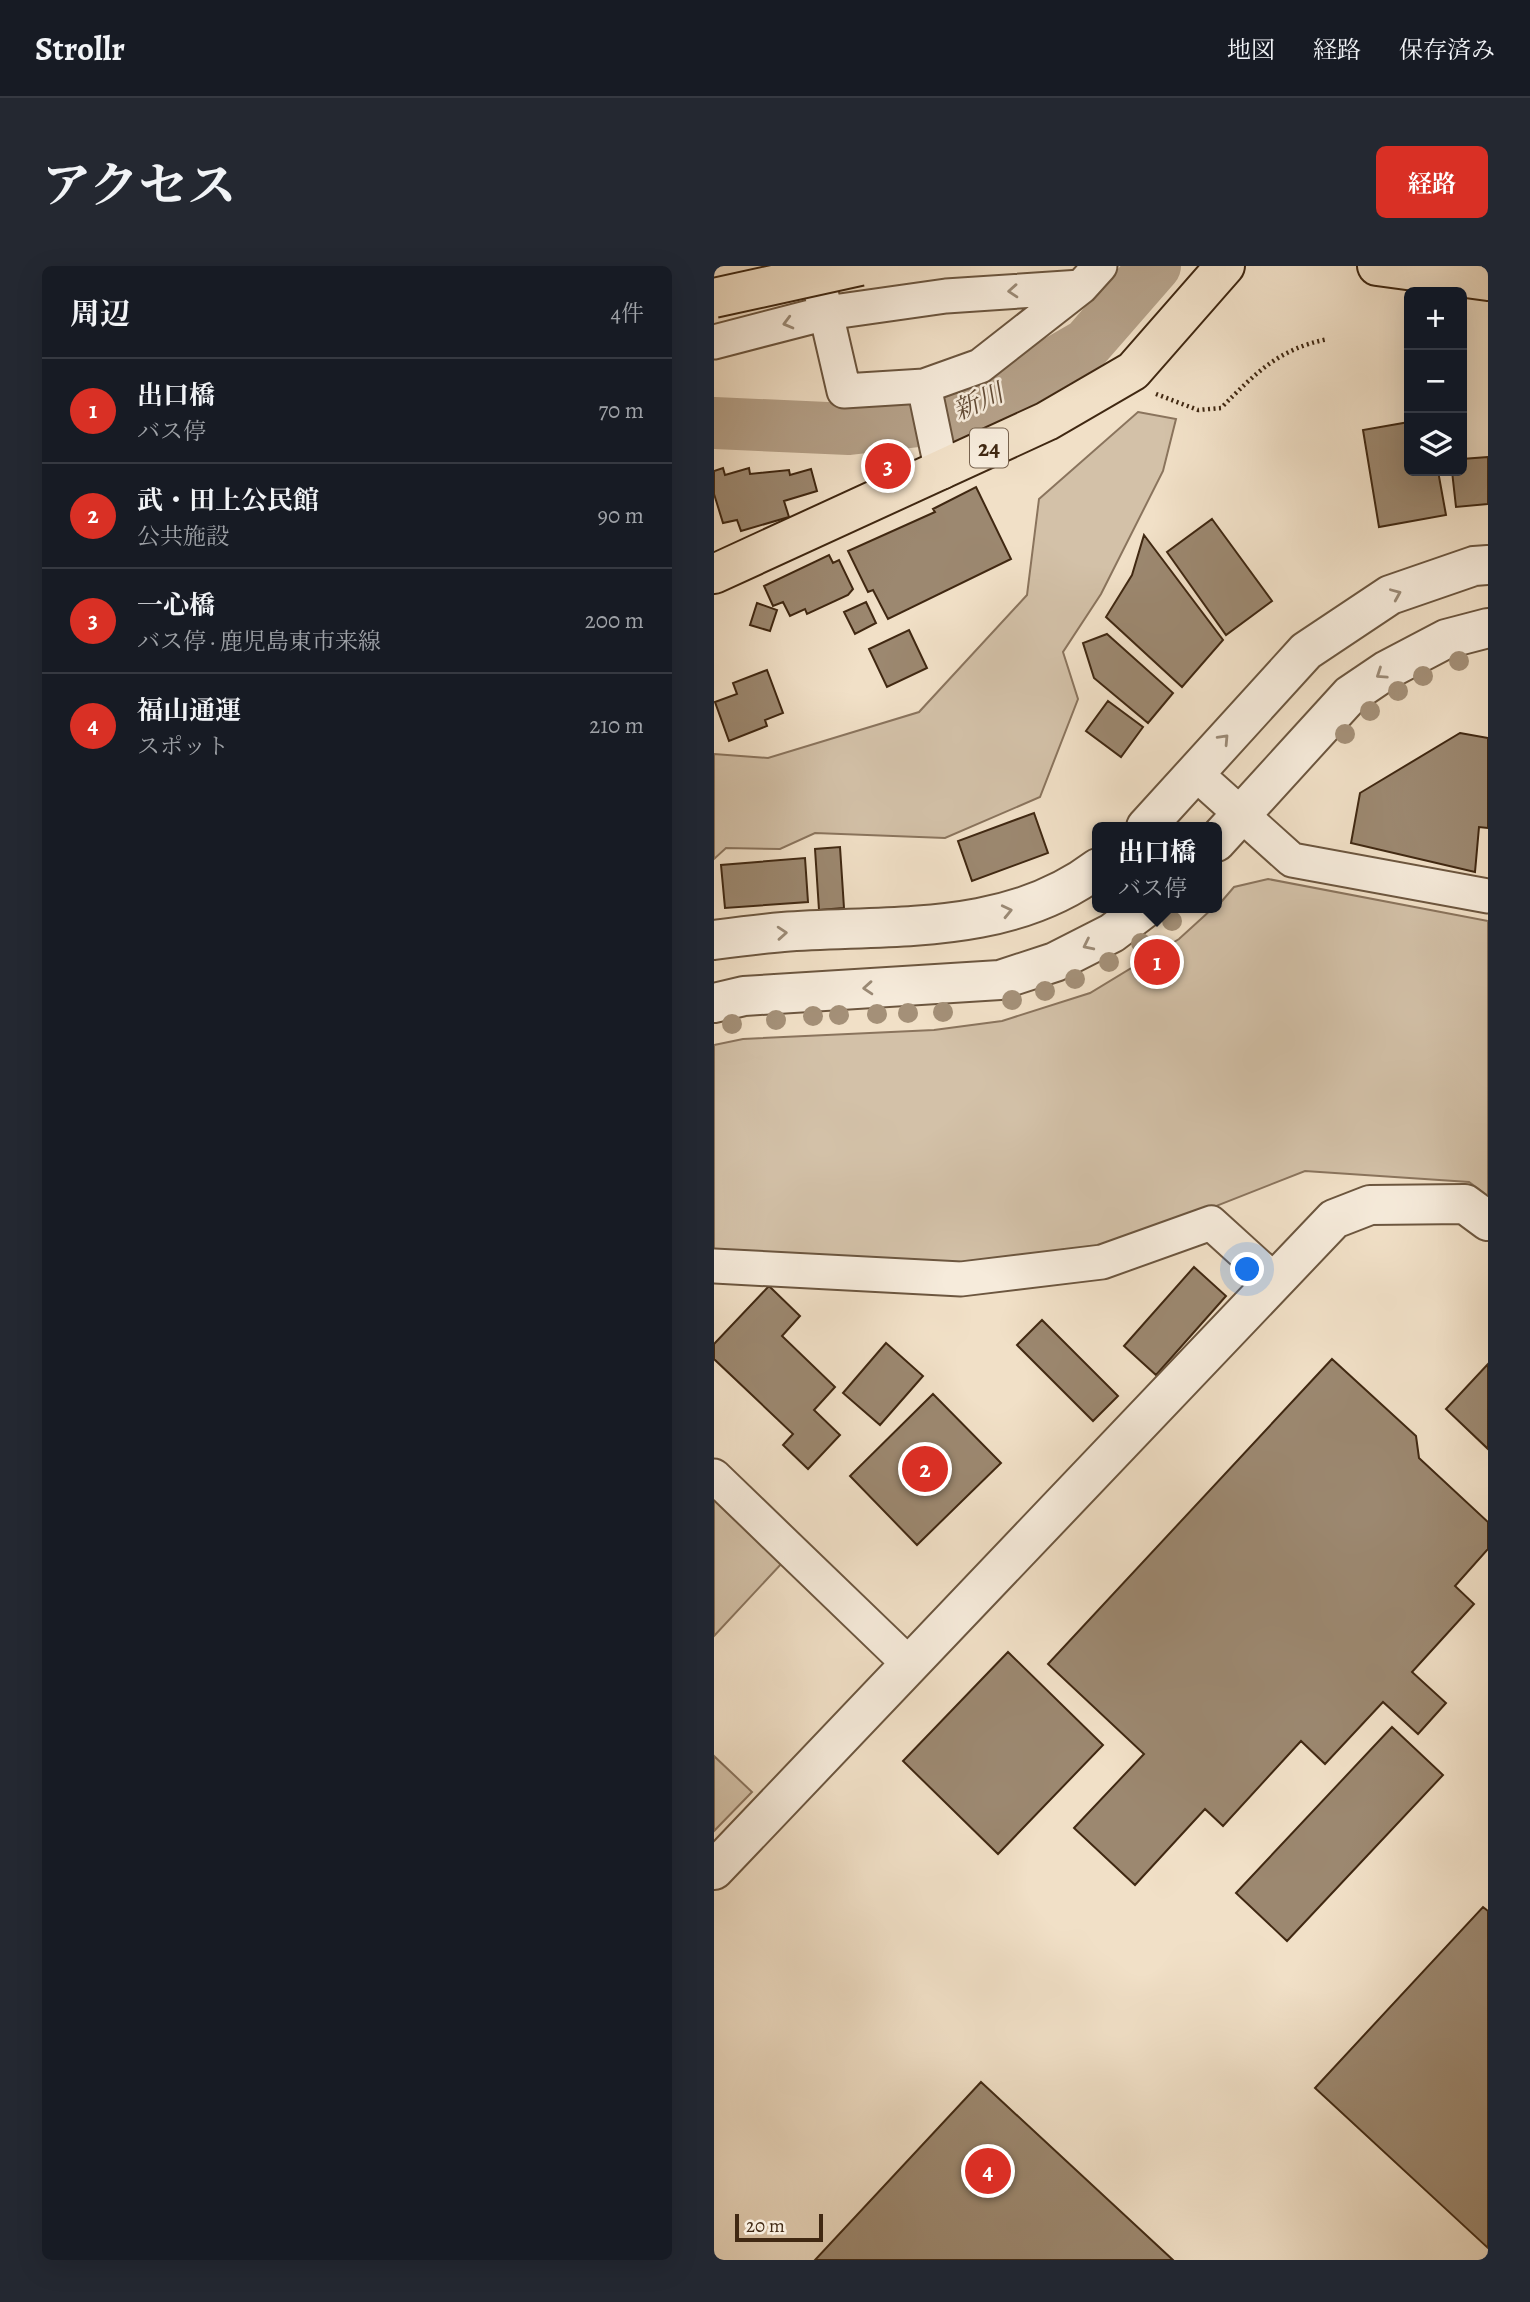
<!DOCTYPE html>
<html lang="ja">
<meta charset="utf-8">
<style>
body{margin:0;font-family:Alegreya,"Noto Serif JP",serif;background:#242831;color:#f1f3f6}
.controls{position:absolute;right:21px;top:21px;display:grid;overflow:hidden;border-radius:10px;box-shadow:0 7px 28px #0002}
.controls button{width:63px;height:63px;display:grid;place-items:center;padding:0;border:0;border-bottom:2px solid #363941;background:#171b24;color:#f1f3f6;font:35px sans-serif}
.scale{position:absolute;left:21px;bottom:18px;width:88px;box-sizing:border-box;padding-left:7px;border:4px solid #402812;border-top:0;font-size:19px;line-height:24px;white-space:nowrap;color:#402812;-webkit-text-stroke:5px #f6ebdb;paint-order:stroke}
.you{position:absolute;left:534px;top:1004px;width:24px;height:24px;margin:-18px;border:5px solid #fff;border-radius:50%;background:#1a73e8;box-shadow:0 0 0 10px #1a73e833}
.badge{display:grid;place-items:center;width:46px;height:46px;border-radius:50%;background:#d93025;color:#fff;font-size:23px;font-weight:700}
.pin{position:absolute;translate:-50% -50%;border:4px solid #fff;box-shadow:0 2px 7px #0006}
.popup{position:absolute;left:378px;top:556px;width:130px;height:91px;box-sizing:border-box;display:grid;place-content:center;border-radius:10px;background:#171b24;filter:drop-shadow(0 2px 5px #0005);font-size:23px;white-space:nowrap;color:#9ea1a6}
.popup b{font-size:26px;color:#f1f3f6}
.popup::after{content:'';position:absolute;left:50%;top:100%;margin-left:-14px;border:14px solid transparent;border-top-color:#171b24}
.list{margin:0;padding:0;list-style:none}
h2{display:flex;justify-content:space-between;align-items:center;height:91px;margin:0;padding:0 28px;font-size:30px}
h2 small{font-size:23px;font-weight:400;color:#9ea1a6}
.list li{display:grid;grid-template-columns:46px 1fr auto;gap:21px;align-items:center;box-sizing:border-box;height:105px;padding:0 28px;border-top:2px solid #363941}
.list b{display:block;font-size:26px;white-space:nowrap}
.list p{margin:0;font-size:23px;white-space:nowrap;color:#9ea1a6}
.list em{font-size:23px;font-style:normal;color:#9ea1a6}
.icon{flex:none;width:38px;height:38px;fill:none;stroke:currentColor;stroke-width:2;stroke-linecap:round;stroke-linejoin:round}
.map{position:relative;flex:none;width:774px;height:1994px;overflow:hidden;border-radius:10px}
header{display:flex;align-items:center;gap:42px;box-sizing:border-box;height:98px;padding:0 35px;background:#171b24;border-bottom:2px solid #363941}
header strong{font-size:33px}
nav{display:flex;gap:38px;margin-inline-start:auto;font-size:24px}
.intro{display:flex;align-items:center;justify-content:space-between;box-sizing:border-box;height:168px;padding:0 42px}
h1{margin:0;font-size:49px}
.button{padding:18px 32px;border-radius:10px;background:#d93025;color:#fff;font-size:24px;font-weight:700}
main{display:flex;gap:42px;padding:0 42px}
aside{flex:1;background:#171b24;border-radius:10px;box-shadow:0 7px 28px #0002}
.map>svg:first-child{display:block}
.green{fill:#d3c1a8;stroke:#8a745d;stroke-width:2}
.lines{fill:none;stroke-linecap:round;stroke-linejoin:round}
.river{stroke:#b5a189;stroke-width:52}
.building{fill:#9c8870;stroke:#402812;stroke-width:2}
.minor-casing{stroke:#6c563f;stroke-width:37}
.tertiary-casing{stroke:#6c563f;stroke-width:42}
.primary-casing{stroke:#402812;stroke-width:42}
.motorway-casing{stroke:#402812;stroke-width:42}
.path{stroke:#402812;stroke-width:4.5;stroke-dasharray:2 3.5;stroke-linecap:butt}
.minor{stroke:#f6ebdb;stroke-width:33}
.tertiary{stroke:#f6ebdb;stroke-width:38}
.primary{stroke:#f1e0c7;stroke-width:38}
.motorway{stroke:#f1e0c7;stroke-width:38}
.motorway-bridge-casing{stroke:#402812;stroke-width:42;stroke-linecap:butt}
.motorway-bridge{stroke:#f1e0c7;stroke-width:38}
.tree{fill:#a49078}
.oneway{stroke:#9b8a76}
.labels{text-anchor:middle;dominant-baseline:central;stroke-width:5;stroke-linejoin:round;paint-order:stroke}
.shield{fill:#f6ebdb;stroke:#77624e;stroke-width:2}
.shield-label{font-size:23px;font-weight:bold;fill:#402812}
.water-label{font-size:26px;font-style:italic;fill:#634c36;stroke:#f6ebdb}
</style>
<header>
<strong>Strollr</strong>
<nav><a>地図</a><a>経路</a><a>保存済み</a></nav>
</header>
<div class="intro"><h1>アクセス</h1><a class="button">経路</a></div>
<main>
<aside>
<h2>周辺<small>4件</small></h2>
<ul class="list">
<li><span class="badge">1</span><div><b>出口橋</b><p>バス停</p></div><em>70 m</em></li>
<li><span class="badge">2</span><div><b>武・田上公民館</b><p>公共施設</p></div><em>90 m</em></li>
<li><span class="badge">3</span><div><b>一心橋</b><p>バス停 · 鹿児島東市来線</p></div><em>200 m</em></li>
<li><span class="badge">4</span><div><b>福山通運</b><p>スポット</p></div><em>210 m</em></li>
</ul>
</aside>
<div class="map">
<svg width="774" height="1994" viewBox="0 0 774 1994">
<rect width="100%" height="100%" fill="#f1e0c7"/>
<filter id="stains"><feTurbulence type="fractalNoise" baseFrequency=".00286" numOctaves="4"/><feColorMatrix values="0 0 0 0 .2 0 0 0 0 .09 0 0 0 0 .02 0 0 0 .5 -.17"/></filter>
<radialGradient id="worn" r=".72"><stop offset=".6" stop-color="#630" stop-opacity="0"/><stop offset="1" stop-color="#630" stop-opacity=".3"/></radialGradient>
<path class="green" d="M 424,146 L 462,153 L 449,205 L 387,328 L 349,386 L 364,433 L 326,531 L 231,572 L 101,567 L 66,583 L 12,582 L 0,593 L 0,488 L 54,492 L 205,446 L 313,329 L 325,233 Z
M 554,613 L 774,655 L 774,930 L 755,916 L 591,905 L 388,985 L 238,1000 L 0,987 L 0,779 L 29,773 L 220,764 L 288,755 L 376,727 L 465,673 L 499,642 L 502,642 L 520,621 Z
M 0,1230 L 69,1296 L 0,1370 Z
M 0,1490 L 38,1526 L 0,1565 Z"/>
<g class="lines">
<path class="river" d="M 0,157 L 135,163 L 248,150 L 373,78 L 441,0"/>
</g>
<path class="building" d="M 695,156 L 695,205 L 724,205 L 732,249 L 665,261 L 649,164 Z
M 774,191 L 774,238 L 742,241 L 738,205 L 748,205 L 748,193 Z
M 9,202 L 11,209 L 35,202 L 36,208 L 75,204 L 76,209 L 97,203 L 103,225 L 70,235 L 75,251 L 27,265 L 23,254 L 9,257 L 0,228 L 0,205 Z
M 262,221 L 297,293 L 174,353 L 159,324 L 154,326 L 134,285 L 221,246 L 219,243 Z
M 498,253 L 558,335 L 512,369 L 453,286 Z
M 430,269 L 509,374 L 468,421 L 392,351 L 418,309 Z
M 115,289 L 119,297 L 125,294 L 139,323 L 134,329 L 93,348 L 91,343 L 76,350 L 69,336 L 59,340 L 50,320 Z
M 152,336 L 162,357 L 141,368 L 130,346 Z
M 43,337 L 63,344 L 56,365 L 36,359 Z
M 195,364 L 213,402 L 173,421 L 155,383 Z
M 393,368 L 459,427 L 434,457 L 380,412 L 369,377 Z
M 53,404 L 69,447 L 51,454 L 53,460 L 15,475 L 1,436 L 23,428 L 19,417 Z
M 394,435 L 429,461 L 407,491 L 372,465 Z
M 746,467 L 774,472 L 774,562 L 765,561 L 761,606 L 637,577 L 646,527 Z
M 320,547 L 334,587 L 258,615 L 244,575 Z
M 126,581 L 130,642 L 105,644 L 101,583 Z
M 91,592 L 94,636 L 11,642 L 7,599 Z
M 480,1001 L 512,1030 L 442,1109 L 410,1080 Z
M 55,1020 L 86,1050 L 68,1070 L 121,1121 L 100,1144 L 126,1169 L 94,1203 L 69,1179 L 79,1168 L 0,1093 L 0,1078 Z
M 328,1054 L 404,1130 L 379,1155 L 303,1079 Z
M 172,1077 L 209,1110 L 166,1159 L 129,1127 Z
M 618,1093 L 702,1170 L 705,1192 L 774,1256 L 774,1283 L 741,1320 L 760,1338 L 698,1406 L 732,1437 L 704,1468 L 669,1436 L 611,1498 L 587,1475 L 509,1560 L 491,1543 L 421,1619 L 360,1562 L 430,1488 L 334,1398 Z
M 774,1098 L 774,1183 L 732,1143 Z
M 219,1128 L 287,1197 L 203,1279 L 136,1210 Z
M 294,1386 L 389,1479 L 284,1588 L 189,1495 Z
M 678,1461 L 729,1509 L 573,1675 L 522,1627 Z
M 769,1641 L 774,1645 L 774,1982 L 601,1822 Z
M 267,1816 L 459,1994 L 101,1994 Z"/>
<g class="lines">
<defs>
<path id="minor" d="M 101,0 L 130,125 L 210,120 L 266,100 L 367,21 L 386,0
M 0,76 L 112,47 L 232,30 L 367,21
M 210,120 L 228,206
M 480,506 L 578,594 L 774,630
M 0,1000 L 247,1013 L 388,996 L 497,957 L 562,1016
M 0,1210 L 196,1399"/>
<path id="tertiary" d="M 432,561 L 592,385 L 676,329 L 760,300 L 774,299
M 502,576 L 636,429 L 673,404 L 732,373 L 774,362
M 0,674 C 23,671 46,668 69,666 C 176,658 293,671 384,602
M 0,737 L 30,730 L 286,714 L 341,696 L 398,667 L 431,642
M 0,1604 L 620,953 L 656,939 L 751,938 L 774,955"/>
<path id="primary" d="M 0,308 L 333,155 L 419,105 L 511,0"/>
<path id="motorway" d="M 663,0 L 774,15"/>
</defs>
<use href="#minor" class="minor-casing"/>
<use href="#tertiary" class="tertiary-casing"/>
<use href="#primary" class="primary-casing"/>
<use href="#motorway" class="motorway-casing"/>
<path class="path" d="M 442,128 L 484,144 L 507,142 C 542,107 564,83 614,73"/>
<use href="#minor" class="minor"/>
<use href="#tertiary" class="tertiary"/>
<use href="#primary" class="primary"/>
<use href="#motorway" class="motorway"/>
<defs>
<path id="motorway-bridge" d="M 0,32 L 146,0"/>
</defs>
<use href="#motorway-bridge" class="motorway-bridge-casing"/>
<use href="#motorway-bridge" class="motorway-bridge"/>
</g>
<g class="tree">
<circle cx="745" cy="395" r="10"/>
<circle cx="709" cy="410" r="10"/>
<circle cx="684" cy="425" r="10"/>
<circle cx="656" cy="445" r="10"/>
<circle cx="631" cy="468" r="10"/>
<circle cx="458" cy="655" r="10"/>
<circle cx="427" cy="677" r="10"/>
<circle cx="395" cy="696" r="10"/>
<circle cx="361" cy="713" r="10"/>
<circle cx="331" cy="725" r="10"/>
<circle cx="298" cy="734" r="10"/>
<circle cx="229" cy="746" r="10"/>
<circle cx="194" cy="747" r="10"/>
<circle cx="163" cy="748" r="10"/>
<circle cx="125" cy="749" r="10"/>
<circle cx="99" cy="750" r="10"/>
<circle cx="62" cy="754" r="10"/>
<circle cx="18" cy="758" r="10"/>
</g>
<defs><path id="oneway-chevron" d="M-2-3.5L2.5 0L-2 3.5" fill="none" stroke-width="1.6" stroke-linecap="round" stroke-linejoin="round" transform="scale(1.75)"/></defs>
<g class="oneway">
<use href="#oneway-chevron" transform="translate(299 25) rotate(176)"/>
<use href="#oneway-chevron" transform="translate(74 57) rotate(165)"/>
<use href="#oneway-chevron" transform="translate(682 328) rotate(-23)"/>
<use href="#oneway-chevron" transform="translate(667 408) rotate(146)"/>
<use href="#oneway-chevron" transform="translate(510 473) rotate(-47)"/>
<use href="#oneway-chevron" transform="translate(293 645) rotate(-13)"/>
<use href="#oneway-chevron" transform="translate(68 667) rotate(-4)"/>
<use href="#oneway-chevron" transform="translate(374 679) rotate(154)"/>
<use href="#oneway-chevron" transform="translate(154 722) rotate(176)"/>
</g>
<g class="labels">
<rect class="shield" x="256" y="162.5" width="38" height="39" rx="5"/>
<g class="shield-label">
<text x="275" y="182">24</text>
</g>
<g class="water-label">
<text transform="translate(264 136) rotate(-24)">新川</text>
</g>
</g>
<rect width="100%" height="100%" filter="url(#stains)"/>
<rect width="100%" height="100%" fill="url(#worn)"/>
</svg>
<div class="controls">
<button>+</button>
<button>−</button>
<button><svg class="icon" aria-label="layers" viewBox="0 0 24 24"><path d="M12 4l9 5-9 5-9-5zM3 14l9 5 9-5"/></svg></button>
</div>
<div class="scale">20 m</div>
<div class="you"></div>
<div class="pin badge" style="left:443px;top:696px">1</div>
<div class="popup"><b>出口橋</b>バス停</div>
<div class="pin badge" style="left:211px;top:1203px">2</div>
<div class="pin badge" style="left:174px;top:200px">3</div>
<div class="pin badge" style="left:274px;top:1905px">4</div>
</div>
</main>
